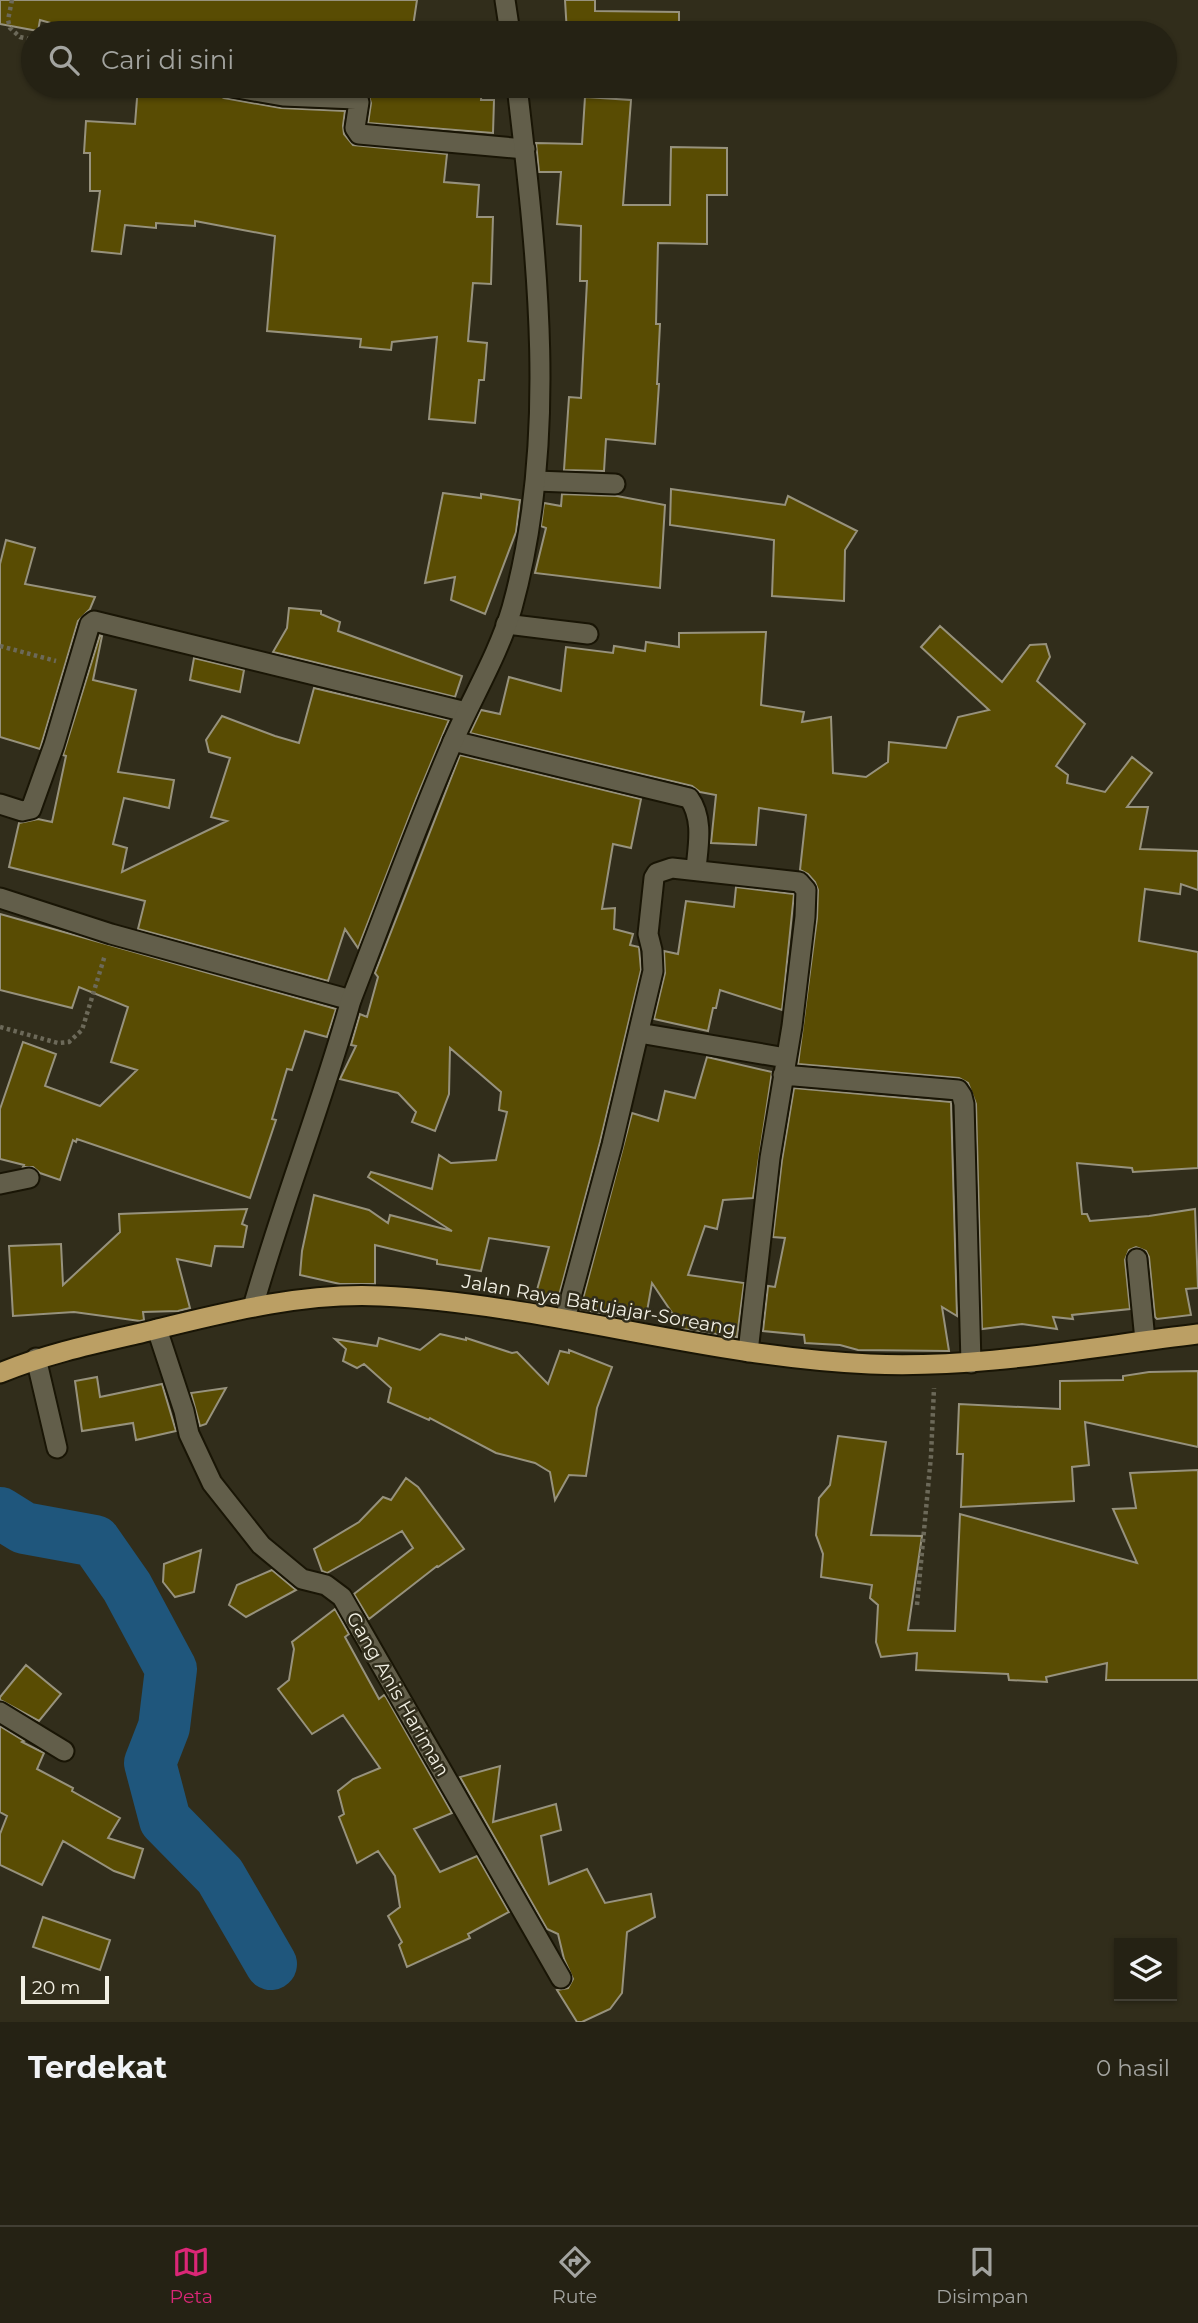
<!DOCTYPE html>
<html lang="id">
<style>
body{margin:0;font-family:Montserrat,sans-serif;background:#312f22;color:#f1f3f6}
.controls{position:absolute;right:21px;bottom:21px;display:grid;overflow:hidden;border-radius:0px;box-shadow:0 2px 5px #0004}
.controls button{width:63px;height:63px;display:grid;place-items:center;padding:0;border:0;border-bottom:2px solid #423f34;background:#252214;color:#f1f3f6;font:35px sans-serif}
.scale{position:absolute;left:21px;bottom:18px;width:88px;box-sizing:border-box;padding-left:7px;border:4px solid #f2f0e4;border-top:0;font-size:19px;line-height:24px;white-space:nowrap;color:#f2f0e4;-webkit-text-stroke:5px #312d1b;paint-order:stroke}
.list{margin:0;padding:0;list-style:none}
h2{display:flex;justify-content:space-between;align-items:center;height:91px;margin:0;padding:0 28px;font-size:30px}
h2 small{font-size:23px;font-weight:400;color:#a3a4a0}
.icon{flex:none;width:38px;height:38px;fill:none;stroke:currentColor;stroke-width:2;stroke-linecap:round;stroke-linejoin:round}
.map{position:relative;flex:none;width:1198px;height:2022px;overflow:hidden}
.search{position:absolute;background:#252214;box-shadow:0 2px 5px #0004;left:21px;right:21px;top:21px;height:77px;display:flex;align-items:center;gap:18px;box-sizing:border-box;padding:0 24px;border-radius:38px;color:#a3a4a0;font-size:26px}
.sheet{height:203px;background:#252214}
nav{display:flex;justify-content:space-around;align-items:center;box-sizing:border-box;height:98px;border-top:2px solid #423f34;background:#252214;font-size:19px;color:#a3a4a0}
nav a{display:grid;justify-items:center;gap:4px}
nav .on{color:#db2777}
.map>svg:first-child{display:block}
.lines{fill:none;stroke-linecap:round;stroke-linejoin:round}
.river{stroke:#1f567c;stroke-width:52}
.building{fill:#594c03;stroke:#97927d;stroke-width:2}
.minor-casing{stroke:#191505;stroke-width:23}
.tertiary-casing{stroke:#191505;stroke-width:23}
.trunk-casing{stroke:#191505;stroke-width:23}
.path{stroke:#6c6959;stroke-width:4.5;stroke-dasharray:3.5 3.5;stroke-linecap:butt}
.minor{stroke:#625e4a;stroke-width:19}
.tertiary{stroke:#625e4a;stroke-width:19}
.trunk{stroke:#bb9f64;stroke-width:19}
.labels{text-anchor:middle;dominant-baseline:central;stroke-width:5;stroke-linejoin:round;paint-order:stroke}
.street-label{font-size:19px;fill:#f2f0e4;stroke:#312d1b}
</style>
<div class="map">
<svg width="1198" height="2022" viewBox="0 0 1198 2022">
<rect width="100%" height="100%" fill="#312d1b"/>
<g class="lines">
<path class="river" d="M 0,1513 L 24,1528 L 95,1541 L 127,1587 L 171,1669 L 164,1727 L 150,1763 L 165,1820 L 220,1876 L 271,1964"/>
</g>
<path class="building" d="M 0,0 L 417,0 L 412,33 L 174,33 L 141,30 L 140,33 L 105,33 L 77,25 L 76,30 L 40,20 L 38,31 L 0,24 Z
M 565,0 L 595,0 L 595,11 L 679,12 L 679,33 L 567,33 Z
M 138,86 L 214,86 L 218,95 L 224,98 L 281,108 L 345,111 L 343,126 L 344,134 L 353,145 L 447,154 L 444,182 L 479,185 L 477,217 L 493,217 L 491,284 L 473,283 L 468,341 L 487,343 L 484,380 L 479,380 L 475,423 L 429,419 L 437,337 L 392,342 L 391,350 L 360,347 L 361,339 L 267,331 L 275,236 L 195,221 L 195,226 L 156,223 L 156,228 L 125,225 L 121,254 L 92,251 L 100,191 L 90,191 L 90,153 L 84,153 L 86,121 L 135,124 Z
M 332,86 L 482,86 L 481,100 L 494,100 L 493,133 L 368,123 L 371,103 L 368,93 L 357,87 Z
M 585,97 L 631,100 L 623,205 L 670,205 L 671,147 L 727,148 L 727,195 L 707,195 L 707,244 L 658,243 L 656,324 L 660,324 L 657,384 L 659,384 L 655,444 L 606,439 L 604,471 L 564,470 L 569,397 L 581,398 L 587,281 L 580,281 L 581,226 L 557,224 L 561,172 L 539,172 L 536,143 L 582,144 Z
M 671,489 L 785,505 L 788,496 L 857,531 L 845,550 L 844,601 L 772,596 L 774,540 L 670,525 Z
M 443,493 L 481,498 L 481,494 L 520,500 L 516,532 L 485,614 L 451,600 L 455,577 L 425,583 Z
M 562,494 L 617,496 L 665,505 L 660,588 L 535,573 L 546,528 L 541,526 L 544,503 L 561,506 Z
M 6,540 L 35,548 L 25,584 L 95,597 L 90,609 L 78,621 L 40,749 L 0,737 L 0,564 Z
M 289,608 L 321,611 L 321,614 L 340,622 L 338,631 L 462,676 L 455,697 L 273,652 L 287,628 Z
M 940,626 L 1002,682 L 1030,645 L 1046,644 L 1050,657 L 1037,681 L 1085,724 L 1056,766 L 1068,775 L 1067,783 L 1105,792 L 1132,757 L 1152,773 L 1127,807 L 1148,807 L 1140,849 L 1198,851 L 1198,890 L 1181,884 L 1180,894 L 1145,889 L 1139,941 L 1198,952 L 1198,1168 L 1133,1172 L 1132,1168 L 1077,1163 L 1082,1214 L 1087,1214 L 1090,1221 L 1149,1216 L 1195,1209 L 1198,1288 L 1186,1289 L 1191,1315 L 1157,1319 L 1155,1317 L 1149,1257 L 1146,1251 L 1136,1247 L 1129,1250 L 1125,1260 L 1130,1309 L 1072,1315 L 1073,1319 L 1053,1317 L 1057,1329 L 1022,1324 L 982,1329 L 976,1104 L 968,1083 L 959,1078 L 798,1064 L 817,918 L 818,890 L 815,882 L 808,874 L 800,870 L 806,815 L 759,808 L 756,845 L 711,843 L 716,795 L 700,792 L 692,786 L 470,733 L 481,710 L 500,714 L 509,677 L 561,691 L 566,647 L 613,653 L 614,646 L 645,651 L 646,642 L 679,647 L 679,633 L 766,632 L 761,705 L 804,712 L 802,722 L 831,717 L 833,773 L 866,777 L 888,762 L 889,742 L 946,748 L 958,717 L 989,710 L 921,647 Z
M 100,635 L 102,636 L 93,680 L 136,690 L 118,772 L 174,780 L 169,808 L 124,798 L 113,844 L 127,848 L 122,872 L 227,821 L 211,817 L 230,758 L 209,752 L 206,740 L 222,716 L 275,736 L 299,743 L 314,688 L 449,720 L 416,799 L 358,948 L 345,929 L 328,981 L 138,929 L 145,901 L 9,867 L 19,823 L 38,819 L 52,822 L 66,756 L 63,755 Z
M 194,658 L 244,670 L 240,692 L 190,680 Z
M 460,755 L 641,799 L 631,848 L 613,844 L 602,909 L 615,908 L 614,929 L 633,934 L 630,945 L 639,947 L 641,970 L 600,1142 L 557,1303 L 535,1297 L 549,1247 L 489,1238 L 481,1271 L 437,1264 L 437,1260 L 375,1245 L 375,1284 L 340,1284 L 300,1275 L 302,1251 L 314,1195 L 369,1210 L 388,1223 L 390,1215 L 452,1231 L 368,1177 L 371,1172 L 432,1189 L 439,1155 L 451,1163 L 496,1160 L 507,1112 L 499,1110 L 501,1092 L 450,1048 L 449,1094 L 435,1131 L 412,1122 L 416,1112 L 398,1093 L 340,1079 L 356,1046 L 351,1045 L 360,1014 L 367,1017 L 378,977 L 375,973 Z
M 736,887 L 794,894 L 782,1010 L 720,990 L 716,1008 L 713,1008 L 708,1031 L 654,1019 L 665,973 L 664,951 L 678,954 L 686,901 L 734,907 Z
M 0,914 L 336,1009 L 327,1037 L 305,1031 L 292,1070 L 287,1069 L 272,1119 L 276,1120 L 250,1198 L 77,1139 L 76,1142 L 73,1140 L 60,1180 L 40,1173 L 33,1167 L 23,1167 L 24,1165 L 0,1159 L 0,1109 L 23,1042 L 56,1054 L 45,1086 L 100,1106 L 137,1070 L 111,1062 L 128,1007 L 79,987 L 72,1008 L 0,990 Z
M 707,1057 L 772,1072 L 753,1198 L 723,1200 L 717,1229 L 705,1226 L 688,1275 L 744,1283 L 737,1337 L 683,1329 L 652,1283 L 646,1317 L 623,1311 L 622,1317 L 580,1310 L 632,1113 L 658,1121 L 665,1091 L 695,1098 Z
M 794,1088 L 951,1102 L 957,1316 L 942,1307 L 949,1351 L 858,1350 L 840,1345 L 805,1343 L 804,1335 L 763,1331 L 768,1286 L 775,1287 L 785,1238 L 773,1237 L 782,1160 Z
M 247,1209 L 242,1224 L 247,1226 L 243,1247 L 215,1246 L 211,1266 L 177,1259 L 190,1308 L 178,1311 L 143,1312 L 144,1320 L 140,1321 L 74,1312 L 13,1316 L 9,1246 L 61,1244 L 63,1285 L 120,1232 L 119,1214 Z
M 440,1334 L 466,1340 L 466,1338 L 512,1353 L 517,1352 L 548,1384 L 560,1351 L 569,1353 L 569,1350 L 612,1367 L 597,1408 L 586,1476 L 569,1475 L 555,1500 L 550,1472 L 535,1463 L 496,1453 L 430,1418 L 429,1420 L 388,1402 L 391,1388 L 364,1364 L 357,1368 L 343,1361 L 346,1349 L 335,1339 L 377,1346 L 379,1338 L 420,1350 Z
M 1198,1371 L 1198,1447 L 1085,1422 L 1089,1465 L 1072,1467 L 1074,1501 L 961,1507 L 963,1454 L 957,1454 L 959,1404 L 1060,1409 L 1060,1381 L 1123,1380 L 1123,1376 L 1149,1372 Z
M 97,1377 L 100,1397 L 162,1384 L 176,1431 L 136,1440 L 133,1423 L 82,1431 L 75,1381 Z
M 226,1388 L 206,1424 L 200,1426 L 191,1393 Z
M 838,1436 L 886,1442 L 871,1535 L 922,1536 L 908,1630 L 955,1631 L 960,1514 L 1137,1563 L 1113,1509 L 1136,1508 L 1130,1473 L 1198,1470 L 1198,1680 L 1106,1680 L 1107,1663 L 1046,1677 L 1047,1682 L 1009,1680 L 1008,1674 L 916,1670 L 917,1653 L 881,1657 L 876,1642 L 878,1605 L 870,1598 L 872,1585 L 821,1577 L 823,1554 L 816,1535 L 819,1498 L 830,1485 Z
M 406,1478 L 418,1487 L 464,1549 L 438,1567 L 437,1566 L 369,1619 L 354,1594 L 413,1548 L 402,1531 L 327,1573 L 322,1571 L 314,1549 L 359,1522 L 383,1497 L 391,1500 Z
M 201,1550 L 194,1592 L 175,1597 L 163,1582 L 164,1564 Z
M 272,1570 L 296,1590 L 246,1617 L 229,1605 L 237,1585 Z
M 335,1609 L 349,1634 L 345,1637 L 379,1699 L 384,1695 L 386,1697 L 452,1813 L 414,1829 L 440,1872 L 477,1856 L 509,1912 L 468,1934 L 470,1938 L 407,1967 L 399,1945 L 402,1942 L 388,1916 L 400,1907 L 395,1876 L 378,1851 L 357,1863 L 339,1817 L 344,1814 L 338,1791 L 353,1779 L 380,1768 L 343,1715 L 312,1734 L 278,1689 L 289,1680 L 294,1649 L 292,1642 Z
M 26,1665 L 61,1694 L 39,1721 L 0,1700 L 0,1697 Z
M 0,1726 L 24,1741 L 22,1742 L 44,1753 L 37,1769 L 73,1788 L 72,1791 L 120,1818 L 108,1838 L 143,1849 L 134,1878 L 114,1871 L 63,1841 L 42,1885 L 0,1865 L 0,1834 L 7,1816 L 0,1812 Z
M 500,1766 L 493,1822 L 556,1804 L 561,1830 L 541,1836 L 549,1884 L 587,1869 L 605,1903 L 651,1894 L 655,1917 L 627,1932 L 622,1993 L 610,2009 L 582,2022 L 577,2022 L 557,1990 L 568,1988 L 573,1979 L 564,1959 L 558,1934 L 547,1929 L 460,1777 Z
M 43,1917 L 110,1940 L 100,1970 L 33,1947 Z"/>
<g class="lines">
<defs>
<path id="minor" d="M 226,86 L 283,96 L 356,99 L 359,102 L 355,128 L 359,134 L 525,149
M 536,481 L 615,484
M 506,624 L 588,634
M 453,741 L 689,798 C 704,819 698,846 696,869
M 0,804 L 22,811 L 31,809 L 54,745 L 90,624 L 94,621 L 466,712
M 0,898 L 111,934 L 351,1000
M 639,1033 L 786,1058
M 783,1075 L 958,1090 L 962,1096 L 964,1104 L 971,1363
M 0,1184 L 29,1178
M 1137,1259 L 1145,1340
M 565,1319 L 612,1145 L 653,971 L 652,950 L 648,934 L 654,878 L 657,873 L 672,868 L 799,882 L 806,890 L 805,917 L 792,1026 L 770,1158 L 748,1352
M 157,1329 L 184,1411 L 189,1434 L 212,1483 L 261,1545 L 302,1579 L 326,1585 L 342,1597 L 561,1978
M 36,1358 L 57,1448
M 0,1712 L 64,1751"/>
<path id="tertiary" d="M 505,0 L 510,33
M 253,1307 C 282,1204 322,1104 351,1000 C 385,913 417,824 454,739 C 473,696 499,653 512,608 C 559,439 537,257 517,86"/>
<path id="trunk" d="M 0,1373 C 46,1354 93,1344 141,1333 C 219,1314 300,1292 381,1296 C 546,1304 705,1357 870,1364 C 980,1369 1089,1347 1198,1334"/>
</defs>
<use href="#minor" class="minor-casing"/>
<use href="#tertiary" class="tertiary-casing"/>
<use href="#trunk" class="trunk-casing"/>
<path class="path" d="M 12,0 L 8,20 L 10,28 L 20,37 L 33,40
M 0,646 L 56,661
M 0,1027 L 58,1043 L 69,1042 L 82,1030 L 105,955
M 917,1605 L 931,1456 L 934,1388"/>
<use href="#minor" class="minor"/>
<use href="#tertiary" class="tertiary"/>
<use href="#trunk" class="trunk"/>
</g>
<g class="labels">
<g class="street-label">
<text transform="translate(599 1305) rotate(10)">Jalan Raya Batujajar-Soreang</text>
<text transform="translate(398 1694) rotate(60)">Gang Anis Hariman</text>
</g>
</g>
</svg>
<div class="controls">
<button><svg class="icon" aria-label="layers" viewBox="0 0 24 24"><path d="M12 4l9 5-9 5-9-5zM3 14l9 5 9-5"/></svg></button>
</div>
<div class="scale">20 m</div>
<div class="search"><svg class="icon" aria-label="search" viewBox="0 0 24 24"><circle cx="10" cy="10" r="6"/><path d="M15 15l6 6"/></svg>Cari di sini</div>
</div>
<section class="sheet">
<h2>Terdekat<small>0 hasil</small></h2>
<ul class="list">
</ul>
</section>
<nav>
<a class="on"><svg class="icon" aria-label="map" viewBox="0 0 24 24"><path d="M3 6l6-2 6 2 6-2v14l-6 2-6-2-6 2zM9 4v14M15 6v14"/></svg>Peta</a>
<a><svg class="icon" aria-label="directions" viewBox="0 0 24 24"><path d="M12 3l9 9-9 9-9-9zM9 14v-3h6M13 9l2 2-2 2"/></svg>Rute</a>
<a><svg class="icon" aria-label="saved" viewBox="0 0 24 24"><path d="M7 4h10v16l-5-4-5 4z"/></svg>Disimpan</a>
</nav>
